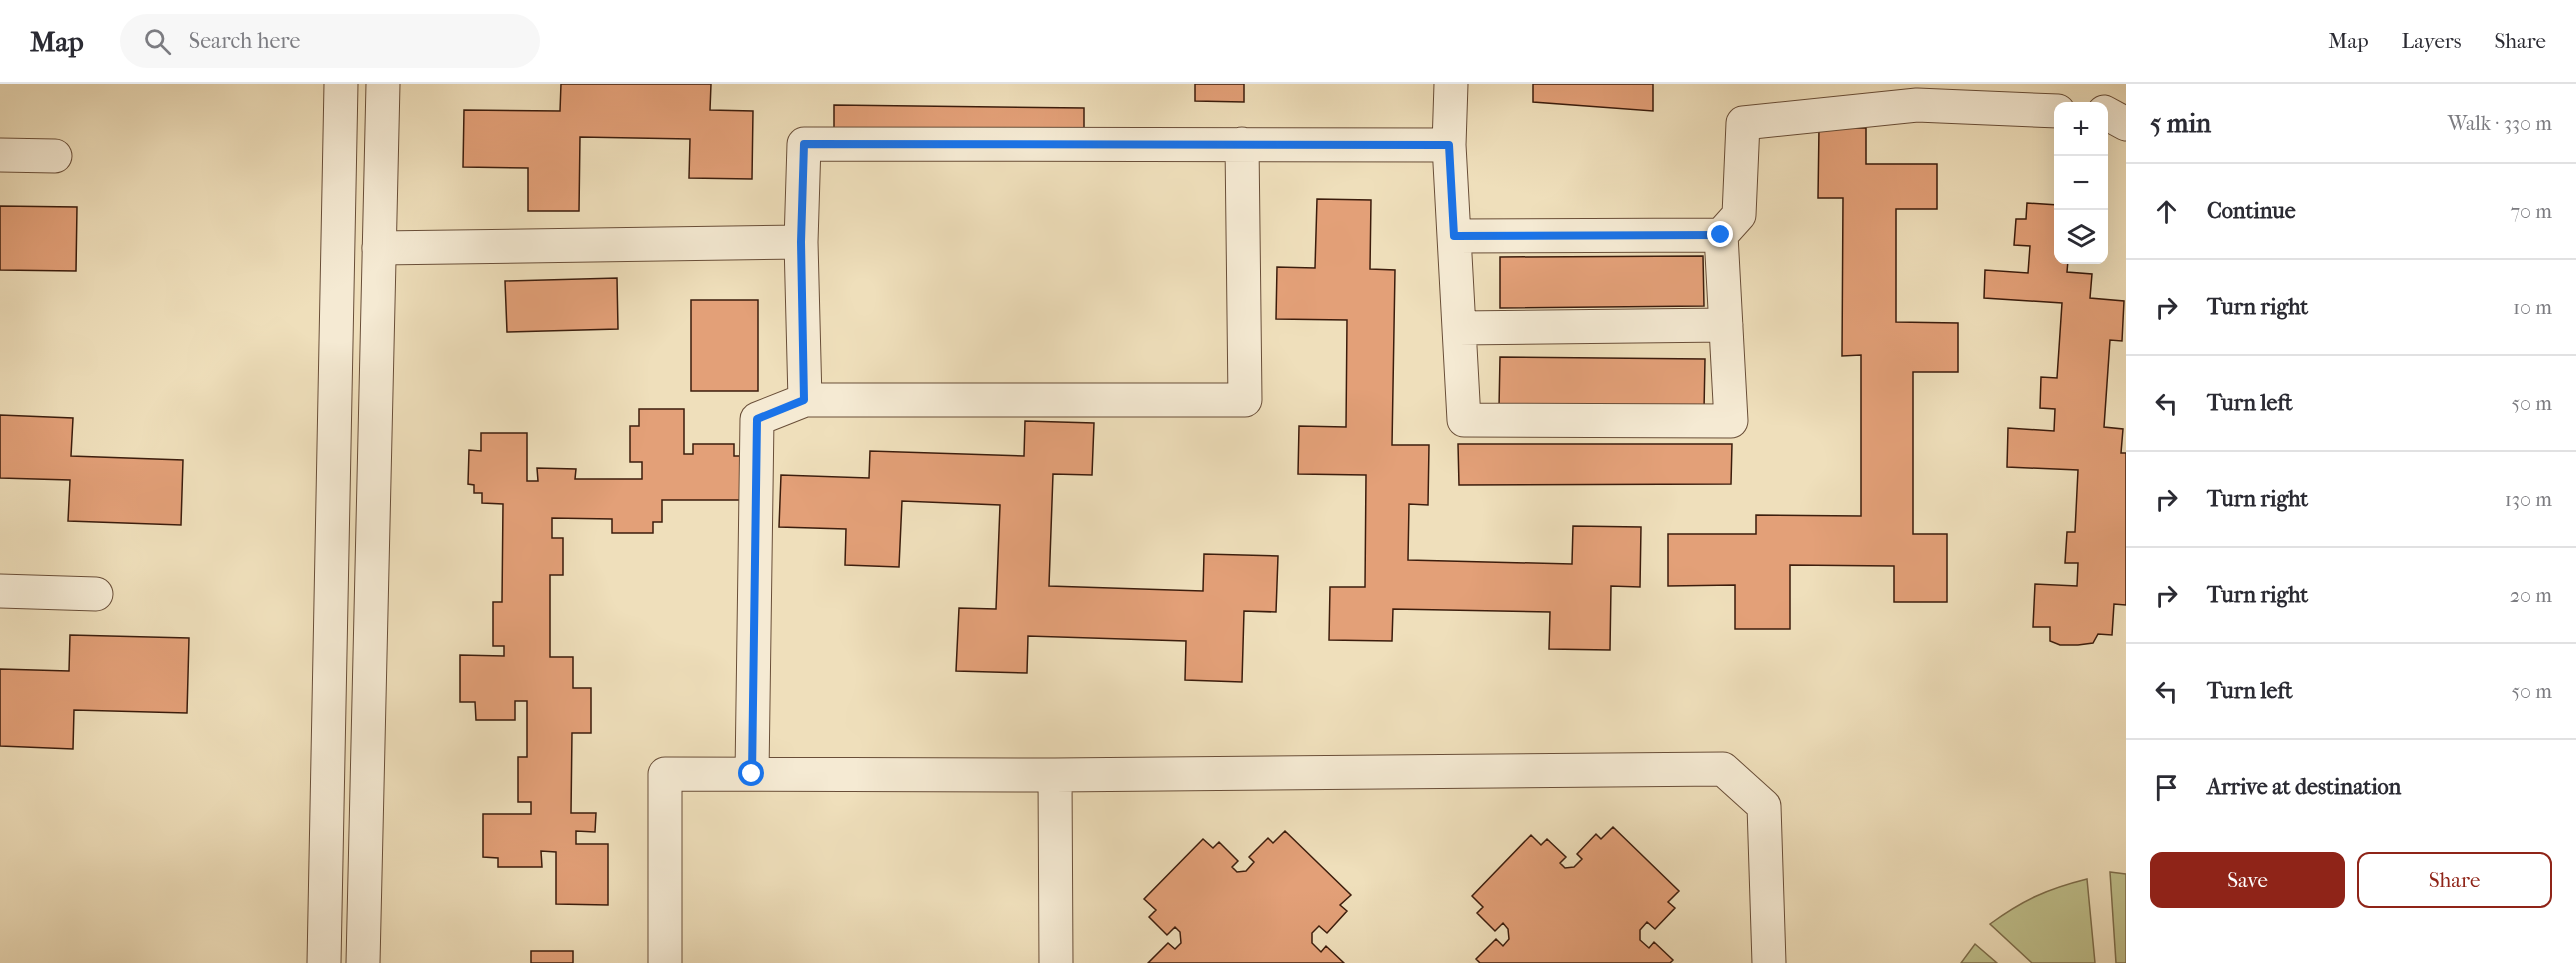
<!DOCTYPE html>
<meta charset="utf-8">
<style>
body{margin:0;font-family:"IM FELL French Canon",serif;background:#f7f7f7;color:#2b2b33}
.controls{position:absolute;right:18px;top:18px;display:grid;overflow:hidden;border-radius:12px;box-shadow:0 6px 24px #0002}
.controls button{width:54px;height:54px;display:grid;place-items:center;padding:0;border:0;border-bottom:2px solid #e1e1e2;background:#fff;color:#2b2b33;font:30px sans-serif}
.stop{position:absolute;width:18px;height:18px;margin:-14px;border:4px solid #1a73e8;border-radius:50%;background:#fff}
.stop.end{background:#1a73e8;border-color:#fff;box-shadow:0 2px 6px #0008}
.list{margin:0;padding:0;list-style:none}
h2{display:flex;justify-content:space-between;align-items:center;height:78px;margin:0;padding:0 24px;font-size:26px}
h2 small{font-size:20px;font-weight:400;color:#7c7c81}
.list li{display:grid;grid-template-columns:39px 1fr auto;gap:18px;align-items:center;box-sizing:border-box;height:96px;padding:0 24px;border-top:2px solid #e1e1e2}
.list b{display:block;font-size:22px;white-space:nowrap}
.list em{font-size:20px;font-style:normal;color:#7c7c81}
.actions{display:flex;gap:12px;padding:18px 24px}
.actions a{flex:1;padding:14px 0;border:2px solid #8f2418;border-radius:12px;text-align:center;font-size:21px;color:#8f2418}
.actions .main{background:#8f2418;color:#fff}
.icon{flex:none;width:33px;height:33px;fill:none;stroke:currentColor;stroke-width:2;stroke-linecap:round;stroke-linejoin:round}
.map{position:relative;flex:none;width:2126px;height:879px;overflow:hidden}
header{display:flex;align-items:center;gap:36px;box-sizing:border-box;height:84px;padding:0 30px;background:#fff;border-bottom:2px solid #e1e1e2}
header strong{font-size:28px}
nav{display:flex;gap:33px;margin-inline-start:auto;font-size:21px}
.search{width:420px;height:54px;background:#f7f7f7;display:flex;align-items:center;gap:15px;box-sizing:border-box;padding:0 21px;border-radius:33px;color:#7c7c81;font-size:22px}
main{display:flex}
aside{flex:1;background:#fff}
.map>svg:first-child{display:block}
.green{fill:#bfc08c;stroke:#7e6e4c;stroke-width:1.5}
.building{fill:#e3a078;stroke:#3c1d0d;stroke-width:1.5}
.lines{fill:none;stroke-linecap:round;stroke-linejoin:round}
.minor-casing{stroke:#694e38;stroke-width:35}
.tertiary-casing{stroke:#694e38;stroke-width:35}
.minor{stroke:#f5ead3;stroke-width:33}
.tertiary{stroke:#f5ead3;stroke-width:33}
.route{stroke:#1a73e8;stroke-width:8}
</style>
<header>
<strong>Map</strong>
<div class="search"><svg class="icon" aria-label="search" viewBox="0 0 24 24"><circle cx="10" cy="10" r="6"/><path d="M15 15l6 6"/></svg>Search here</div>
<nav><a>Map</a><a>Layers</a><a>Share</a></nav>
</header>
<main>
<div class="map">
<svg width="2126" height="879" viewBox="0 0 2126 879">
<rect width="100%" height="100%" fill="#efdfbb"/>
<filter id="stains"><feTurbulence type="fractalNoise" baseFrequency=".00333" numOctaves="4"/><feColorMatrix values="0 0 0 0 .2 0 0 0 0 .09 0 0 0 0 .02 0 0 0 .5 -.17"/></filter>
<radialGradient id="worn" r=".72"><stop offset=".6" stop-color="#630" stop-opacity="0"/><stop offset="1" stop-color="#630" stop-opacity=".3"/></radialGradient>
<path class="green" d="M 2110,788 L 2126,790 L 2126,879 L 2116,879 Z
M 2087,795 L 2095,879 L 2032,879 L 1990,840 C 2023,816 2047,805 2087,795 Z
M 1975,860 L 1997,879 L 1961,879 Z"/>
<path class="building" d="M 561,0 L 711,0 L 710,26 L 753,27 L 752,95 L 689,94 L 690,55 L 580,53 L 579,127 L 528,127 L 528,84 L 463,83 L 464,26 L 560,27 Z
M 1195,0 L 1244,0 L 1244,18 L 1195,17 Z
M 1533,0 L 1653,0 L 1653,27 L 1533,18 Z
M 834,21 L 1084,24 L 1084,63 L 834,60 Z
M 1819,44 L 1866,44 L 1866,80 L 1937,80 L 1937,125 L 1896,125 L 1896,238 L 1958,239 L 1958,288 L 1913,288 L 1913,450 L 1947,450 L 1947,518 L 1894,518 L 1894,482 L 1790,481 L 1790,545 L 1735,545 L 1735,501 L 1668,502 L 1668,450 L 1756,450 L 1756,431 L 1861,432 L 1861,271 L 1842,272 L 1843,114 L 1818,114 Z
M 1317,115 L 1371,116 L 1370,185 L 1395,186 L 1392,361 L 1429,361 L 1428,421 L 1409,420 L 1408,476 L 1572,480 L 1573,442 L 1641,443 L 1640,503 L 1611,502 L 1610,566 L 1549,565 L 1550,528 L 1393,525 L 1392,557 L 1329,556 L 1330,503 L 1365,503 L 1366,391 L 1298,390 L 1299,342 L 1346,343 L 1347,236 L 1276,235 L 1277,183 L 1315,184 Z
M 2027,119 L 2058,121 L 2058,176 L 2068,176 L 2067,188 L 2092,190 L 2090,214 L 2124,217 L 2122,257 L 2110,256 L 2104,343 L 2123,345 L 2121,369 L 2126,369 L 2126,521 L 2114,520 L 2112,551 L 2098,550 L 2093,559 L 2078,561 L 2060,561 L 2050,557 L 2050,543 L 2033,543 L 2035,500 L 2077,502 L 2078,479 L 2065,479 L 2067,448 L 2075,448 L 2078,386 L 2007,383 L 2008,344 L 2054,347 L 2055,325 L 2040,324 L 2041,293 L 2057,294 L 2062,219 L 1984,214 L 1985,186 L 2028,189 L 2030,162 L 2014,161 L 2016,135 L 2026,135 Z
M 0,122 L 77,123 L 76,187 L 0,186 Z
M 1703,172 L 1704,222 L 1500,224 L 1500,173 Z
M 617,194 L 618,245 L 507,248 L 505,197 Z
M 691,216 L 758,216 L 758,307 L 691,307 Z
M 1500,273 L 1705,275 L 1704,326 L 1499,324 Z
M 639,325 L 684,325 L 684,370 L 693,370 L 693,360 L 734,360 L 734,372 L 752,372 L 752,416 L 662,416 L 662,438 L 653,438 L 653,449 L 612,449 L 612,435 L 552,434 L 552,454 L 563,454 L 563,491 L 550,491 L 550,573 L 573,573 L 573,604 L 591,604 L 591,649 L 572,649 L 571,729 L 596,729 L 595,748 L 576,747 L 576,760 L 608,760 L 608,821 L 556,820 L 556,768 L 541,767 L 542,783 L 498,783 L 498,774 L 483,773 L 483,730 L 531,730 L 531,718 L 518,718 L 518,673 L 527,673 L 527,617 L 515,617 L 515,636 L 476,636 L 475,618 L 460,618 L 460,571 L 504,572 L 504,562 L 493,562 L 493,518 L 502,518 L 503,420 L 482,419 L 482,409 L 474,409 L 474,401 L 468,400 L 469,366 L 481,367 L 481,349 L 527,349 L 527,397 L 538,397 L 537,384 L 576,385 L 575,395 L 642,395 L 642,378 L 630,378 L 630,342 L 639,342 Z
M 0,331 L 73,334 L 71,372 L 183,376 L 181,441 L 68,437 L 70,396 L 0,394 Z
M 1025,337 L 1094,339 L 1092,391 L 1053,390 L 1049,502 L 1203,507 L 1204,470 L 1278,472 L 1276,528 L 1244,527 L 1242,598 L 1185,596 L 1186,557 L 1028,552 L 1027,589 L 956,587 L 959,524 L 996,525 L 1000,421 L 902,417 L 899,483 L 845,481 L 846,445 L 779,443 L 781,391 L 869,394 L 870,367 L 1024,372 Z
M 1458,360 L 1732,360 L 1731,400 L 1459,401 Z
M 70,551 L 189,554 L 187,629 L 74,626 L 73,665 L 0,662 L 0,585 L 69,587 Z
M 1613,743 L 1679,807 L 1668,818 L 1675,824 L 1655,845 L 1647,838 L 1640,846 L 1640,856 L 1649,864 L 1654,858 L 1673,876 L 1670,879 L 1480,879 L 1476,875 L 1496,855 L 1503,862 L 1509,855 L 1508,845 L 1503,839 L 1495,847 L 1477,829 L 1483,823 L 1472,812 L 1531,751 L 1541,761 L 1547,755 L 1566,773 L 1560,779 L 1565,784 L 1574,783 L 1582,775 L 1577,770 L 1596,750 L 1601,755 Z
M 1285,747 L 1351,811 L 1340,821 L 1347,827 L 1327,849 L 1319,842 L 1312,849 L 1312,859 L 1321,868 L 1326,862 L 1344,879 L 1148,879 L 1168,859 L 1175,865 L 1181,859 L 1180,848 L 1175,843 L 1167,851 L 1149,833 L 1156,826 L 1144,815 L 1203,755 L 1213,764 L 1219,758 L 1238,777 L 1232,783 L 1237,788 L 1246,787 L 1254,778 L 1249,773 L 1268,754 L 1273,759 Z
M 531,867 L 573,867 L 573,879 L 531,879 Z"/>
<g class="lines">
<defs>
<path id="minor" d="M 1451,0 L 1449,61 L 1464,336 L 1731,337 L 1721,151 L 1739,131 L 1743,39 L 1917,21 L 2058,27
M 2104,28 L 2126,40
M 0,71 L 55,72
M 1454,152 L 1721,151
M 379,164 L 801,158
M 1459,244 L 1726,241
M 805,316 L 801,158 L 804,60 L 1449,61
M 0,507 L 96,510
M 752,690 L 757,335 L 805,316 L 1245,316 L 1242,60
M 665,879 L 665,690 L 1055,691
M 1056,879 L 1055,691 L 1723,685 L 1764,722 L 1769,879"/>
<path id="tertiary" d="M 324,879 L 341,0
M 363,879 L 383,0"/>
</defs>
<use href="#minor" class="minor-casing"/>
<use href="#tertiary" class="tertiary-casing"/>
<use href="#minor" class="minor"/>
<use href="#tertiary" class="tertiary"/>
</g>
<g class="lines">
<path class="route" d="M 752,690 L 757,335 L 804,316 L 801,158 L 804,60 L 1449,61 L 1454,152 L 1721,151"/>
</g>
<rect width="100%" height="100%" filter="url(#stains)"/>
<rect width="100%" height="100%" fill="url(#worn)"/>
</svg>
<div class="controls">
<button>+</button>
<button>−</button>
<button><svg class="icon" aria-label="layers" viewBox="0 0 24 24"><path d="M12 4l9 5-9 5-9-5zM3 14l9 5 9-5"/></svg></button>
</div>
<div class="stop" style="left:752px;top:690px"></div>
<div class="stop end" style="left:1721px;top:151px"></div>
</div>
<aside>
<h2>5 min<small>Walk · 330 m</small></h2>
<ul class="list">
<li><svg class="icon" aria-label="ahead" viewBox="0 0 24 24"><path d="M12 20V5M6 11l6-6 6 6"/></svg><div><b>Continue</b></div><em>70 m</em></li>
<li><svg class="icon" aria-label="right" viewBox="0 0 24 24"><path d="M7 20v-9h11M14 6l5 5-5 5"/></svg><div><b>Turn right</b></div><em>10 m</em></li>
<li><svg class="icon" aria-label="left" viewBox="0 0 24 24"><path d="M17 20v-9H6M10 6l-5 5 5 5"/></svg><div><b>Turn left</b></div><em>50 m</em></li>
<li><svg class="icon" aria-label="right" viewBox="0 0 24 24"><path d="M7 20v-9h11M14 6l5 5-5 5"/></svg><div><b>Turn right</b></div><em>130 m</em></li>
<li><svg class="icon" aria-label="right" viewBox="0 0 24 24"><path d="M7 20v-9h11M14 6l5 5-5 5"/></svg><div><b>Turn right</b></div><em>20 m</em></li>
<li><svg class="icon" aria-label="left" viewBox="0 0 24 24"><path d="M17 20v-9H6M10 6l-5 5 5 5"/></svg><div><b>Turn left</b></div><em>50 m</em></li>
<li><svg class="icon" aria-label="arrive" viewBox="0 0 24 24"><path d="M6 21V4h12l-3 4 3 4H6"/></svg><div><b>Arrive at destination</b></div></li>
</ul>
<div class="actions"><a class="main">Save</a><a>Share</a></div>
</aside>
</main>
